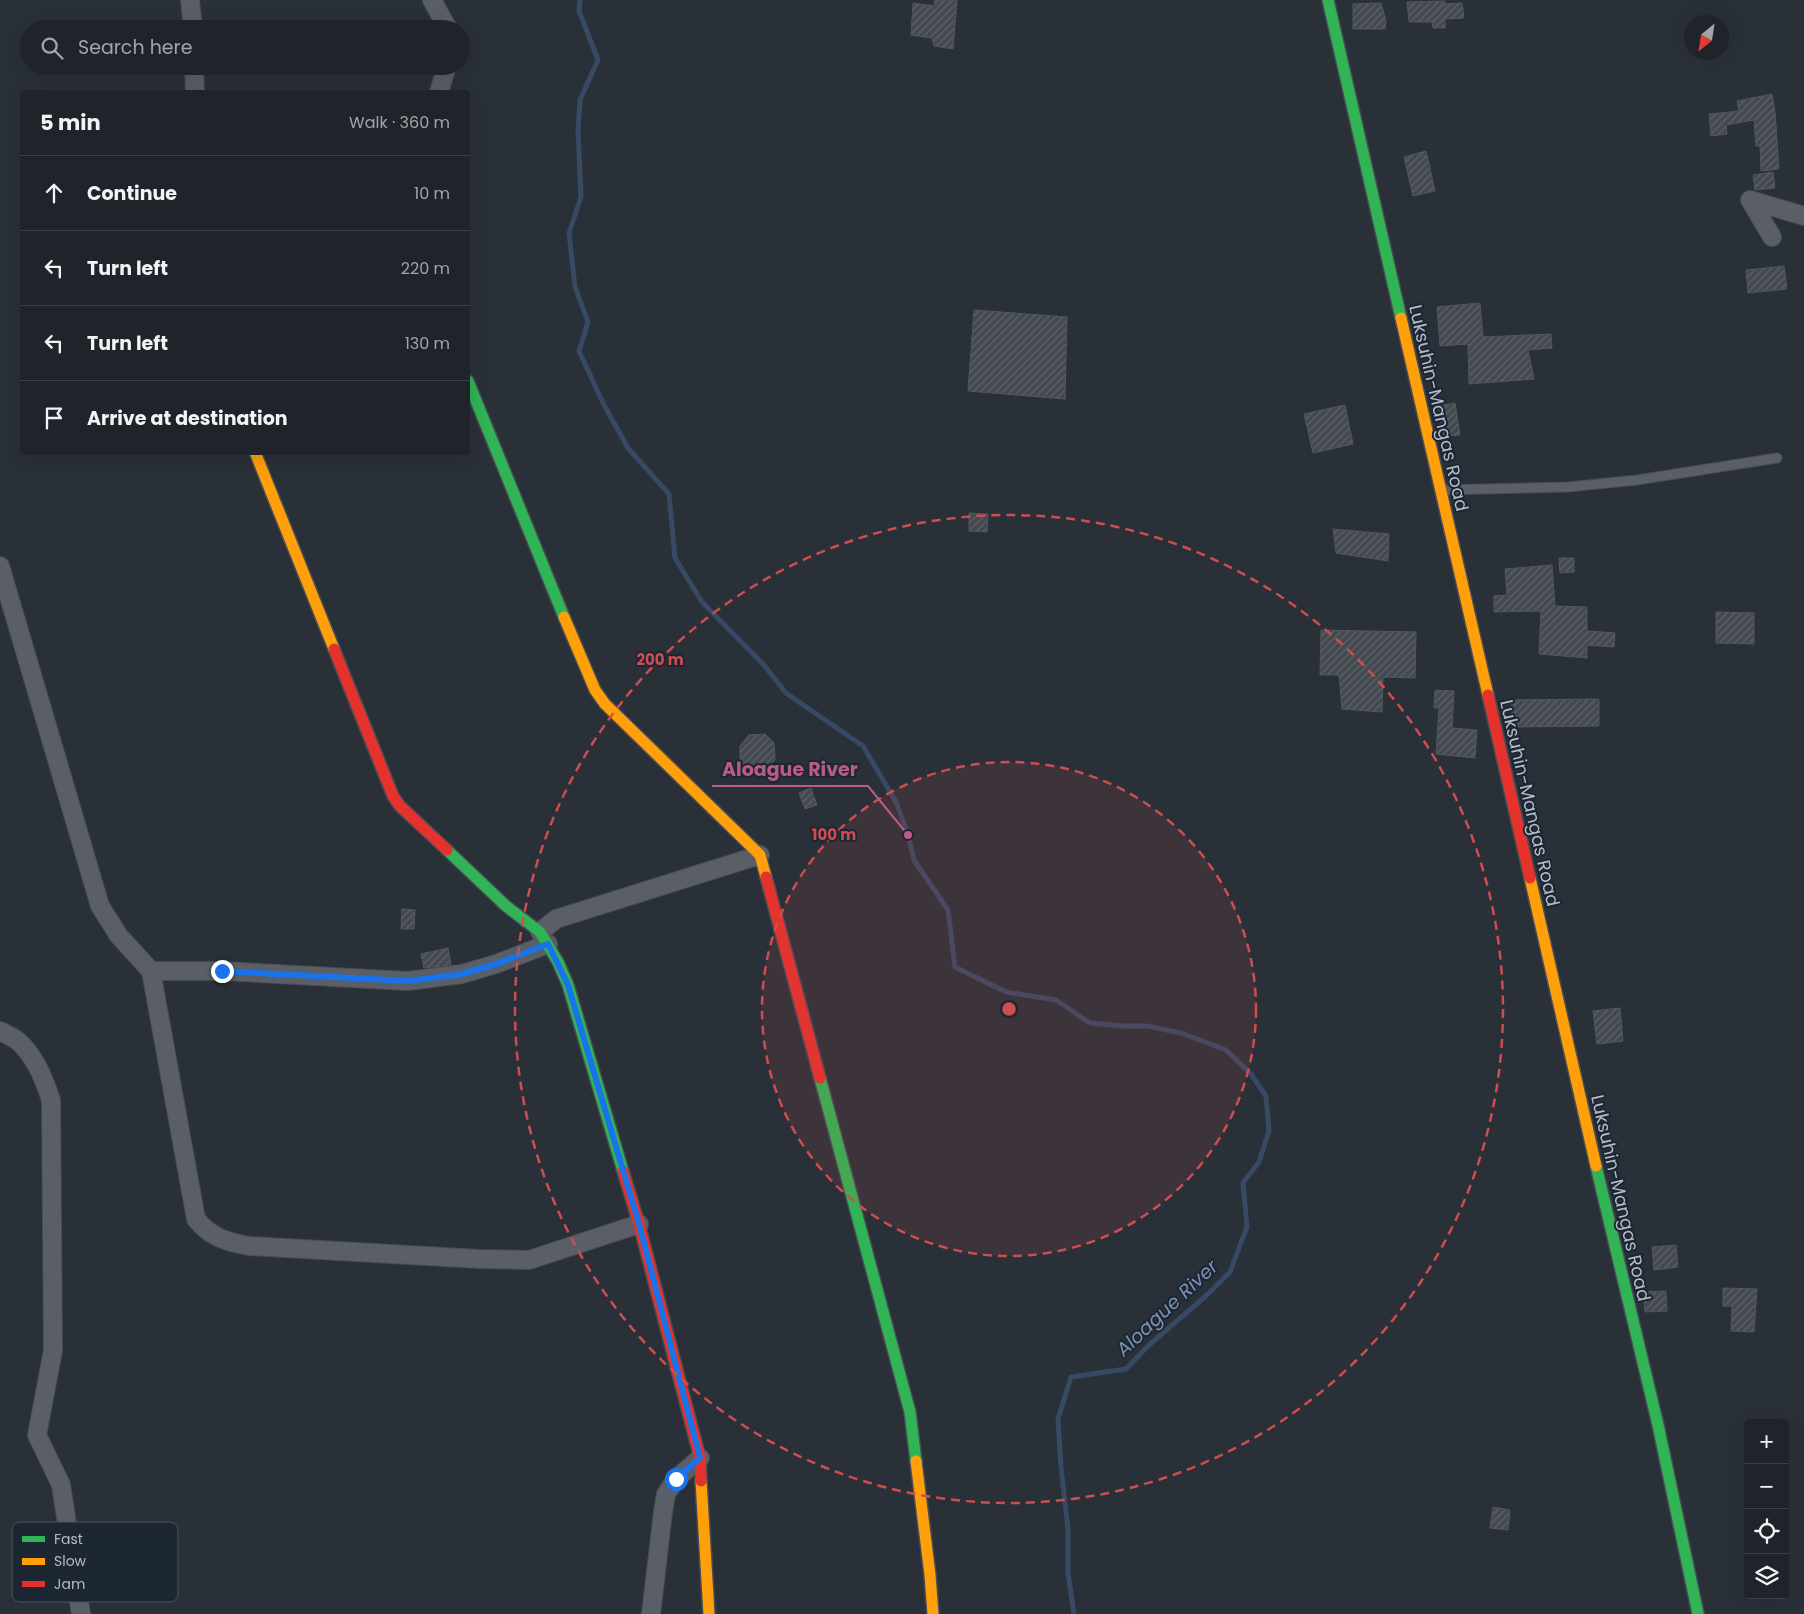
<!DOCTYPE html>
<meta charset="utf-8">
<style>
body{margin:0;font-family:Poppins,sans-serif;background:#282c32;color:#f1f3f6}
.controls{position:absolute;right:15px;bottom:15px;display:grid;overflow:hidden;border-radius:5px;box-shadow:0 5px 20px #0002}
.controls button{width:45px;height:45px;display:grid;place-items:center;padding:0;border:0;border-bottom:1px solid #3d4147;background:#20242a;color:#f1f3f6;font:25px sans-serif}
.compass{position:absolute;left:1684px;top:15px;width:45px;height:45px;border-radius:50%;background:#20242a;box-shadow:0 5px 20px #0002;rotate:210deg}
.stop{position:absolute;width:15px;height:15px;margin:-11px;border:4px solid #1a73e8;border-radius:50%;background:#fff}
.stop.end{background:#1a73e8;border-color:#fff;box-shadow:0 1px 5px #0008}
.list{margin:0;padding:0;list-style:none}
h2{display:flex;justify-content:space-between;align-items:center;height:65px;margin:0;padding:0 20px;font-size:21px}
h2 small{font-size:16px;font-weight:400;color:#a2a4a8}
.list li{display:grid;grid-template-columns:32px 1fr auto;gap:15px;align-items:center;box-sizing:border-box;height:75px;padding:0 20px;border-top:1px solid #3d4147}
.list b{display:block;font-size:19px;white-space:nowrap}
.list em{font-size:16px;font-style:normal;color:#a2a4a8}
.icon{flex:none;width:28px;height:28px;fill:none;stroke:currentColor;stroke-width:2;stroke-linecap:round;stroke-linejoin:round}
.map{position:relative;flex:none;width:1804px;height:1614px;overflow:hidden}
.search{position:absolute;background:#20242a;box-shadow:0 5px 20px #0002;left:20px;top:20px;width:450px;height:55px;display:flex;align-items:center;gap:12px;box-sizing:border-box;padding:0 18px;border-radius:28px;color:#a2a4a8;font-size:19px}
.panel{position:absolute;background:#20242a;box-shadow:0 5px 20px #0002;left:20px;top:90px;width:450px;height:365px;border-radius:5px}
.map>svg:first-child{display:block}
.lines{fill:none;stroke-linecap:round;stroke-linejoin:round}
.stream{stroke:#384963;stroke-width:5}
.building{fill:url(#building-hatch);stroke:#52575f}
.lane-casing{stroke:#484c53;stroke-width:11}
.street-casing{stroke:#484c53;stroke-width:20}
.fast-casing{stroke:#484c53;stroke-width:14}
.slow-casing{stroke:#484c53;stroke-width:14}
.jam-casing{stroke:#484c53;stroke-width:14}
.lane{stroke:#5a5e66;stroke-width:9}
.street{stroke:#5a5e66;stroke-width:18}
.fast{stroke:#30b455;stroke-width:11}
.slow{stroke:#ff9f0a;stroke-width:11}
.jam{stroke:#e5322d;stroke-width:11}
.route{stroke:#1a73e8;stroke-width:6}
.ring{fill:none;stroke:#ce4d50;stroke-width:2.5;stroke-dasharray:9 6}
.labels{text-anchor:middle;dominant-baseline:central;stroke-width:4;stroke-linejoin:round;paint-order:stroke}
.street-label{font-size:18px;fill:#b4bcc9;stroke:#1d2633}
.water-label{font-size:19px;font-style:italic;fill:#7c92b1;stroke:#1d2633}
.key{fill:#1d2633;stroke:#4a5360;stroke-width:1}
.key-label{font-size:14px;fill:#b4bcc9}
.centre{fill:#ce4d50;stroke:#1d2633;stroke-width:2.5}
.ring-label{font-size:15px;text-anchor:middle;font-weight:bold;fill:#ce4d50;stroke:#1d2633;stroke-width:4;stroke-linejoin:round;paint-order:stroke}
.leader{fill:none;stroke:#bc5a87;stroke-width:2}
.callout-dot{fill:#bc5a87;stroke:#1d2633;stroke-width:2}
.callout-label{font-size:19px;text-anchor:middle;font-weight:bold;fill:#bc5a87;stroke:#1d2633;stroke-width:4;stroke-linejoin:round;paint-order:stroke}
</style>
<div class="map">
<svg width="1804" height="1614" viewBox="0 0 1804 1614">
<defs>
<pattern id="building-hatch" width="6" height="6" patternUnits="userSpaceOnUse" patternTransform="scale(1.25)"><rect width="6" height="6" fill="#444950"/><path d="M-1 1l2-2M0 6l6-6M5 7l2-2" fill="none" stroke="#5d6168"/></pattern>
</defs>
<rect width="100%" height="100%" fill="#2a3038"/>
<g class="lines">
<path class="stream" d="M 580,0 L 579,11 L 598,60 L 580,100 L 578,130 L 581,197 L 569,233 L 575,287 L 588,322 L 579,351 L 604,405 L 628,448 L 669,494 L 675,558 L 702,602 L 763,664 L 786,693 L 863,746 L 896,802 L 908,835 L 914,860 L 948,910 L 955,967 L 1006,992 L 1056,1000 L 1090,1023 L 1123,1026 L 1147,1026 L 1181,1033 L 1226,1050 L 1251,1074 L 1266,1096 L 1269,1131 L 1259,1162 L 1243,1183 L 1247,1227 L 1230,1272 L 1208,1294 L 1148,1346 L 1126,1369 L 1071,1377 L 1058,1419 L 1061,1467 L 1068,1529 L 1068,1573 L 1074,1614"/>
</g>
<path class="building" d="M 935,0 L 957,0 L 953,49 L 934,46 L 932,38 L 911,35 L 913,3 L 934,6 Z
M 1445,1 L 1445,4 L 1462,3 L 1464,18 L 1445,19 L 1445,28 L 1433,28 L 1432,22 L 1409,22 L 1407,2 Z
M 1381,3 L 1386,21 L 1385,29 L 1353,29 L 1353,4 Z
M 1772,94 L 1775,112 L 1779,169 L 1761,171 L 1760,146 L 1756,146 L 1754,120 L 1726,125 L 1727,134 L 1711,136 L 1709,114 L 1739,111 L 1737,101 Z
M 1426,151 L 1435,191 L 1413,196 L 1404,157 Z
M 1773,172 L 1775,188 L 1755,190 L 1753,175 Z
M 1784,266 L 1787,289 L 1748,293 L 1746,270 Z
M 1480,303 L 1483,337 L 1551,334 L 1552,348 L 1528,350 L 1534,379 L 1469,384 L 1468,344 L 1440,346 L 1437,307 Z
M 974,310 L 1067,317 L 1065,399 L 968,391 Z
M 1455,403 L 1460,435 L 1444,436 L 1438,406 Z
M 1345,405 L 1353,444 L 1313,453 L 1304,414 Z
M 969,513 L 988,514 L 987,532 L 969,531 Z
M 1333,529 L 1389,534 L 1388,561 L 1336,553 Z
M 1559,558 L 1574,558 L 1574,572 L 1560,573 Z
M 1552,565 L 1555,606 L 1587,607 L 1587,631 L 1615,633 L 1614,647 L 1587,645 L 1587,658 L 1539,654 L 1541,611 L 1494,612 L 1494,596 L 1507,595 L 1505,569 Z
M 1716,612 L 1754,613 L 1754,644 L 1716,643 Z
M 1321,630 L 1416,632 L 1415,678 L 1383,677 L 1382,712 L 1342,709 L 1339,675 L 1320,675 Z
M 1435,690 L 1454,691 L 1452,728 L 1477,730 L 1475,758 L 1436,754 L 1439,708 L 1434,708 Z
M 1599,699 L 1599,726 L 1512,727 L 1512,700 Z
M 765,734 L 774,743 L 775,760 L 764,770 L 748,770 L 740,759 L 740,746 L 749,735 Z
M 811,788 L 817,805 L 805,809 L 799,793 Z
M 402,909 L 415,910 L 414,929 L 401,929 Z
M 448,948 L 451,965 L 424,968 L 421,954 Z
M 1620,1008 L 1623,1041 L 1597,1044 L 1593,1011 Z
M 1676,1245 L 1678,1267 L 1654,1270 L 1652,1247 Z
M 1723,1288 L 1757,1289 L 1754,1332 L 1731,1331 L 1732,1306 L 1723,1306 Z
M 1666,1291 L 1667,1311 L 1645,1312 L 1643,1292 Z
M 1493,1507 L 1510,1510 L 1508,1530 L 1490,1528 Z"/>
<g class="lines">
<defs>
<path id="lane" d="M 1443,490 L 1568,487 L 1637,480 L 1777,458"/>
<path id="street" d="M 190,0 L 193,29
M 432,0 L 448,29
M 194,66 L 195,92
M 439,92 L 447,66
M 1772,237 L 1750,200 L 1804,216
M 0,566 L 100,906 L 119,936 L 151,971 L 196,1219 C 210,1237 227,1242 249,1246 L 480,1259 L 529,1260 L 639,1224
M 540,932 L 556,919 L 760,855
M 151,971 L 222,971 L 408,981 L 462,974 L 496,964 L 548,944
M 0,1031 C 6,1034 13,1037 18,1041 C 35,1056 44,1079 51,1100 L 53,1350 L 37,1435 L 61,1485 L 81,1614
M 651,1614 L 663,1512 L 666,1494 L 676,1479 L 700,1458"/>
<path id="fast" d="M 1328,0 L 1401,318
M 468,381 L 564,617
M 447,850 L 506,906 L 540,932 L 558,962 L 568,985 L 623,1171
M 820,1078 L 910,1412 L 916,1461
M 1596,1166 L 1658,1425 L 1698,1614"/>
<path id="slow" d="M 1401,318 L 1488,695
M 255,452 L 334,649
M 564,617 L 595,690 L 605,704 L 760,855 L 766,877
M 1530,878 L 1596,1166
M 916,1461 L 930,1575 L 933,1614
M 701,1481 L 709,1614"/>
<path id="jam" d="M 334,649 L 393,796 L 400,806 L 447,850
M 1488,695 L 1530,878
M 766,877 L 820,1078
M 623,1171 L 639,1224 L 700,1458 L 701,1481"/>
</defs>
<use href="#lane" class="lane-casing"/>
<use href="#street" class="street-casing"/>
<use href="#fast" class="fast-casing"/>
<use href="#slow" class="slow-casing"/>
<use href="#jam" class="jam-casing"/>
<use href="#lane" class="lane"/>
<use href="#street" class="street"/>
<use href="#fast" class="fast"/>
<use href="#slow" class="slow"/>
<use href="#jam" class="jam"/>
</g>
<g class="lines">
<path class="route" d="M 222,971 L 408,981 L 462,974 L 496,964 L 548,944 L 568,985 L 639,1224 L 700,1458 L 676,1479"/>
</g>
<circle cx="1009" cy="1009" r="247" fill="#ce4d50" fill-opacity=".12"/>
<g class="ring">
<circle cx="1009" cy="1009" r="247"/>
<circle cx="1009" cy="1009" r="494"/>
</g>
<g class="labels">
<g class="street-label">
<text transform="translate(1439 408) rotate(77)">Luksuhin-Mangas Road</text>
<text transform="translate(1530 803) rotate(77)">Luksuhin-Mangas Road</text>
<text transform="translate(1621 1198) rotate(77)">Luksuhin-Mangas Road</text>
</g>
<g class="water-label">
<text transform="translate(1167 1308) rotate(-43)">Aloague River</text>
</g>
</g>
<rect x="12" y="1522" width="166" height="80" rx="8" class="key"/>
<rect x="22" y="1536" width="23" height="6" fill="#30b455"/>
<rect x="22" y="1558" width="23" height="7" fill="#ff9f0a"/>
<rect x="22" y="1581" width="23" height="6" fill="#e5322d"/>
<g class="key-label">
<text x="54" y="1544">Fast</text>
<text x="54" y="1566">Slow</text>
<text x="54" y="1589">Jam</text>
</g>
<circle cx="1009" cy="1009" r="8" class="centre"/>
<g class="ring-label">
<text x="660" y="665">200 m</text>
<text x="834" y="840">100 m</text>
</g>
<path class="leader" d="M908 835L868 786H712"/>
<circle class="callout-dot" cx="908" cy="835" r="5"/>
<g class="callout-label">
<text x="790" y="776">Aloague River</text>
</g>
</svg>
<div class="controls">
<button>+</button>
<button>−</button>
<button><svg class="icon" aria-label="locate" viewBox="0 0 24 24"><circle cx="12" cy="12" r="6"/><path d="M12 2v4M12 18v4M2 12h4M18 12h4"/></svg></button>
<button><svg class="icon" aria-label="layers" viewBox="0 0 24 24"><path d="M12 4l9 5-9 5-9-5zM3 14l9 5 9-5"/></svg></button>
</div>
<svg class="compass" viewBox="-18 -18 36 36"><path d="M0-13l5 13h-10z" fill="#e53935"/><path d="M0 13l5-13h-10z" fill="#a2a4a8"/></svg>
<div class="stop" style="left:676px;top:1479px"></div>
<div class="stop end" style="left:222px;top:971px"></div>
<div class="search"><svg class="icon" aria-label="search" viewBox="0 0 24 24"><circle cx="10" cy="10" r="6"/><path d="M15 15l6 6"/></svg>Search here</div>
<section class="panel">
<h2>5 min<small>Walk · 360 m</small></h2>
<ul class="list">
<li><svg class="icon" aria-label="ahead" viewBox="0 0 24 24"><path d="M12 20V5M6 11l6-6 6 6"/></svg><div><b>Continue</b></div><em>10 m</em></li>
<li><svg class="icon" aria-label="left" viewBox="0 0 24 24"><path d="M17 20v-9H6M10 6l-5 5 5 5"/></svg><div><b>Turn left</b></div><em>220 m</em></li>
<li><svg class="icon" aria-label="left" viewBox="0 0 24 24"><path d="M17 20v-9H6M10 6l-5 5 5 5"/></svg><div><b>Turn left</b></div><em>130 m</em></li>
<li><svg class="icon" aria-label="arrive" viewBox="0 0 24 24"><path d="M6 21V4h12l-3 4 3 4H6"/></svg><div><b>Arrive at destination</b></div></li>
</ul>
</section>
</div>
